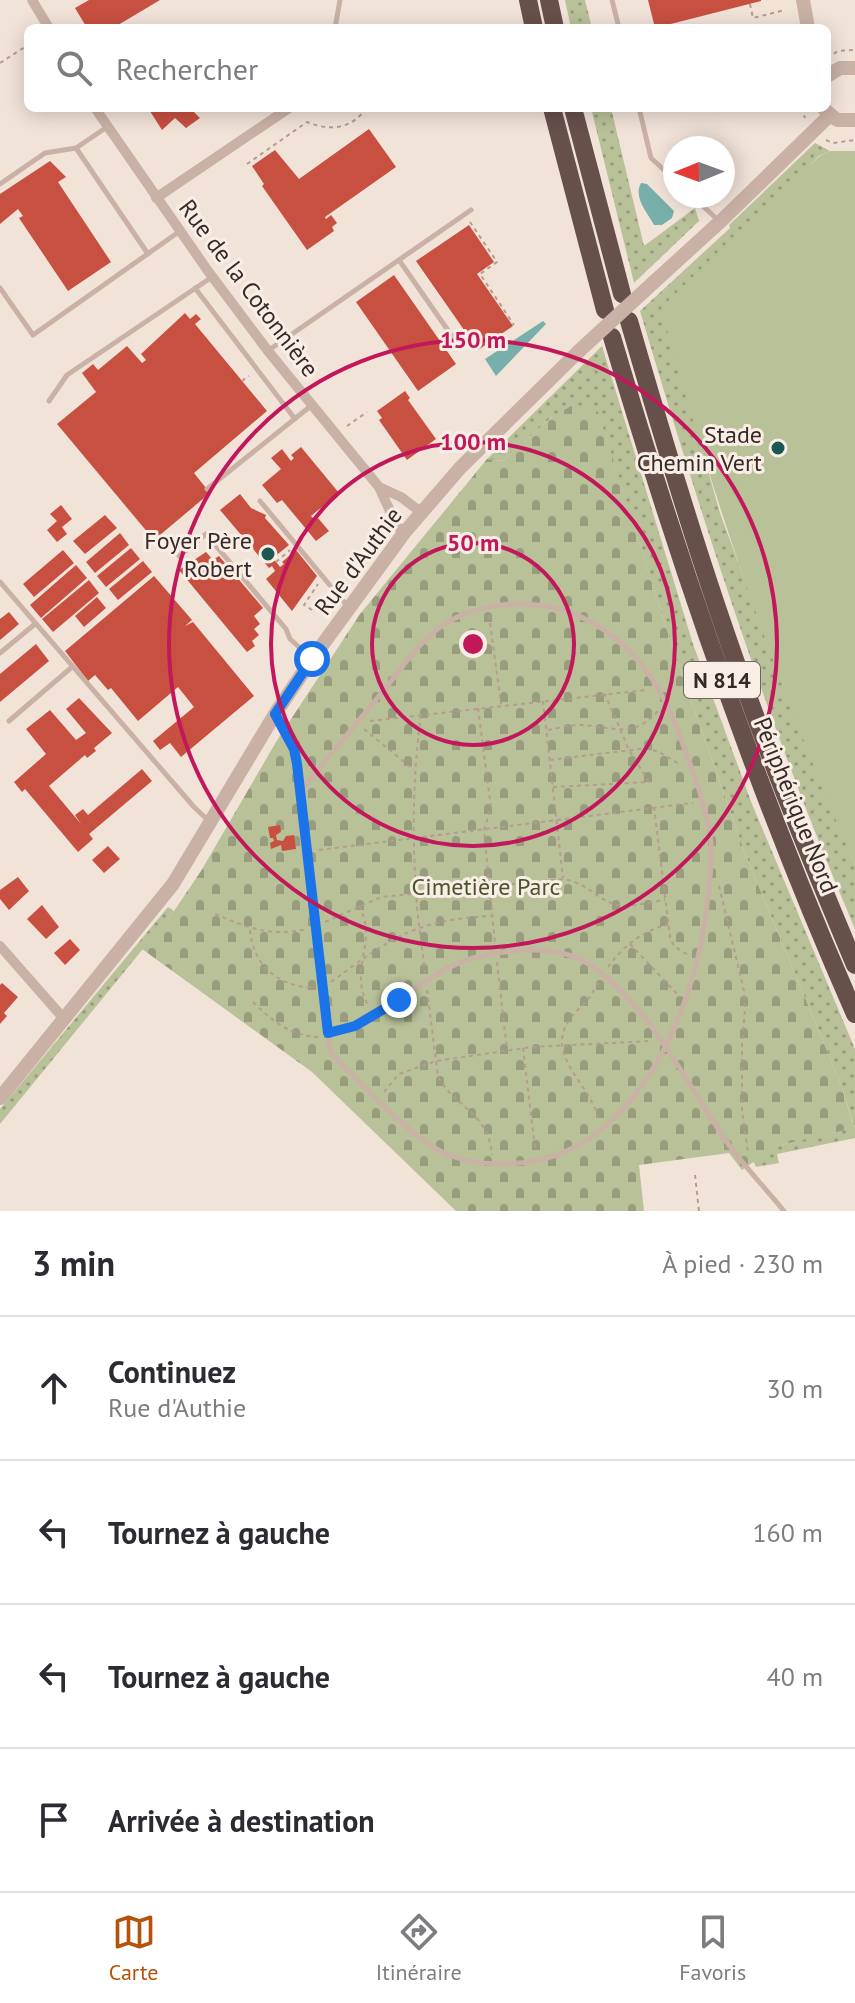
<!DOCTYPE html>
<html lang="fr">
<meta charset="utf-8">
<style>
body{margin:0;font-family:"PT Sans",sans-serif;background:#f2f2f3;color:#2b2b33}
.compass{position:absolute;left:663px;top:136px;width:72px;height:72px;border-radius:50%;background:#fff;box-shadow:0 4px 20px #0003;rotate:269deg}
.stop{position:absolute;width:24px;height:24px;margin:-18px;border:6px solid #1a73e8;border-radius:50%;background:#fff}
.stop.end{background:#1a73e8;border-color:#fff;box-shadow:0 2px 8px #0008}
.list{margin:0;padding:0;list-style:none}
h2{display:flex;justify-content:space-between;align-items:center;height:104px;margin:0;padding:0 32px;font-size:34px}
h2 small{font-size:26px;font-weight:400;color:#7c7c81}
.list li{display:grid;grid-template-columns:52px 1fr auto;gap:24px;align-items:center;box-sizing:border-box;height:144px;padding:0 32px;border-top:2px solid #e1e1e2}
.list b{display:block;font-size:30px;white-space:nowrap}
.list p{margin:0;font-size:26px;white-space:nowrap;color:#7c7c81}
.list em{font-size:26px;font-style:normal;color:#7c7c81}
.icon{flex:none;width:44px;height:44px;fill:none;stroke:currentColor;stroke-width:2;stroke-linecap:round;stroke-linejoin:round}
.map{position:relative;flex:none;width:855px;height:1211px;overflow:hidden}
.search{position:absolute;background:#fff;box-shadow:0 4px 20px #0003;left:24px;right:24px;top:24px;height:88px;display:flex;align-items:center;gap:20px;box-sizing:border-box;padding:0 28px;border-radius:12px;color:#7c7c81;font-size:30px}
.sheet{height:680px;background:#fff}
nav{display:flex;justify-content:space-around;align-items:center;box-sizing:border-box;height:112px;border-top:2px solid #e1e1e2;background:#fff;font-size:22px;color:#7c7c81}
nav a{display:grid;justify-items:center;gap:4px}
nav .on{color:#b45309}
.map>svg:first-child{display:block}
.grass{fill:url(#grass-dots)}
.cemetery{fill:url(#cemetery-stones)}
.pitch{fill:#b9c199}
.water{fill:#78afaa}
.building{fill:#c85041}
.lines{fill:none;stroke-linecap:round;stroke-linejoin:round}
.path{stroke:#b69b8f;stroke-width:2;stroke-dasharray:4 4;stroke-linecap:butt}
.service{stroke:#cab1a5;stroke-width:5}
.minor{stroke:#cab1a5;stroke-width:10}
.tertiary{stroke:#cab1a5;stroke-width:14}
.trunk{stroke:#68504a;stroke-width:18}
.tertiary-bridge{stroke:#cab1a5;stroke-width:14}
.route{stroke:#1a73e8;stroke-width:10}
.ring{fill:none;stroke:#c2185b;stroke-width:4}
.poi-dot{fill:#1b5854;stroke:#f9eee6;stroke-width:3}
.labels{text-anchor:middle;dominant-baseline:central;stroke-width:6;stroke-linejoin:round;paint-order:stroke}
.shield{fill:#f9eee6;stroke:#706460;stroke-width:2}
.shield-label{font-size:22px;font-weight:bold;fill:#362927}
.street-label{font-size:24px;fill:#362927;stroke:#f9eee6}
.poi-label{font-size:24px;fill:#362927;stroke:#f9eee6;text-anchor:end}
.park-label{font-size:24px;fill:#4a542a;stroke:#f9eee6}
.centre{fill:#c2185b;stroke:#f9eee6;stroke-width:4}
.ring-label{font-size:24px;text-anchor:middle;font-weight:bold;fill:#c2185b;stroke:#f9eee6;stroke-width:6;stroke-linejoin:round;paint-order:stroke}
</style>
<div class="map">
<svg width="855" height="1211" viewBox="0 0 855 1211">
<defs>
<pattern id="grass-dots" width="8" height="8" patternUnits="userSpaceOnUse" patternTransform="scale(2)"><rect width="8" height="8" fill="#b9c199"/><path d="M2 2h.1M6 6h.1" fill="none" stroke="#979d7d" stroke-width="1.8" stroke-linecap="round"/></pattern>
<pattern id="cemetery-stones" width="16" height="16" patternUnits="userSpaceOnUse" patternTransform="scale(2)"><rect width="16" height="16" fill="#b9c199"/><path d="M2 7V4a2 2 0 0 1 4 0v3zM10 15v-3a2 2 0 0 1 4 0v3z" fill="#979d7d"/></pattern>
</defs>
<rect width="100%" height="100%" fill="#f2e3d9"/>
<path class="grass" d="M 565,0 L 585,0 L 592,28 L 571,28 Z
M 591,108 L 611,108 L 644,246 L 695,208 L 699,221 L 634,283 Z
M 815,143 L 830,151 L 819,156 L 662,308 L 720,513 L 798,724 L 855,865 L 855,929 C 769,728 702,520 640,311 L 730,228 L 729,225 Z
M 602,346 L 693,644 L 752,804 L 855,1049 L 855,1138 L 777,1154 L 779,1163 L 756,1167 L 753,1160 L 776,1146 L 854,1127 L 842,1087 L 744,851 L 671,643 L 598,413 L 552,417 L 503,461 L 487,459 Z
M 168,907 L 174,911 L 0,1124 L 0,1109 Z"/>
<path class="cemetery" d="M 575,404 L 598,412 L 671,643 L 744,851 L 842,1087 L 854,1128 L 776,1146 L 742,1170 L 729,1153 L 639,1165 L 644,1211 L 456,1211 L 312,1072 L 142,949 L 174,911 L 201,871 L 276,742 L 360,614 L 487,459 L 503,461 L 552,417 Z"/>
<path class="pitch" d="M 830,151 L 855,151 L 855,865 C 777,684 712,498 661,308 L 786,185 L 820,156 Z"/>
<path class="water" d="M 641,183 L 647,184 L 674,211 L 672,218 L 662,225 L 654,225 C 647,212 633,197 641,183 Z
M 543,321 L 546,324 L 496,376 L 485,359 Z"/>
<path class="building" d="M 89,0 L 160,0 L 113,28 L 87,28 L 75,8 Z
M 648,0 L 761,0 L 761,1 L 655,28 Z
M 148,108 L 190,108 L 200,118 L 186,128 L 175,118 L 162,130 Z
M 369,129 L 396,167 L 325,217 L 326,219 L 331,215 L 337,223 L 332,227 L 334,231 L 307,250 L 262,186 L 264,184 L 252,166 L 275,150 L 299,179 Z
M 50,161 L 66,177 L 58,182 L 111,262 L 68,291 L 19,218 L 23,216 L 18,209 L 0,224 L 0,194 Z
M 469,225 L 494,262 L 477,274 L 513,326 L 478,350 L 416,261 Z
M 394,275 L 456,364 L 418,391 L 356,302 Z
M 185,313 L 190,319 L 196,314 L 201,319 L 195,324 L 267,411 L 194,473 L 210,493 L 154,540 L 57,424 L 96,392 L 82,373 L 93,364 L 98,370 L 127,346 L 142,363 L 146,360 L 141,354 Z
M 405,391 L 410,398 L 408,400 L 436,439 L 407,460 L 379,420 L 382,418 L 377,411 Z
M 301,447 L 339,493 L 311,516 L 315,520 L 318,518 L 329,531 L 316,541 L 282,500 L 277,503 L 262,485 L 281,469 L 271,458 L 282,449 L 291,461 L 294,458 L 291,455 Z
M 240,494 L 251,508 L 266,515 L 265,518 L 289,545 L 273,558 L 280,567 L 284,564 L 282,562 L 296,550 L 317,576 L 292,611 L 266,579 L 275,571 L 272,566 L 269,568 L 220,510 Z
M 61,505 L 72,519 L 62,527 L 67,534 L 57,542 L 47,530 L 57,521 L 50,514 Z
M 105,515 L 117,528 L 85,554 L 73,541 Z
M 120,533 L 129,545 L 95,573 L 86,562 Z
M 131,548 L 140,559 L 106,587 L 97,576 Z
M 63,550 L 74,563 L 34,597 L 23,584 Z
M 206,552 L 213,560 L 219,556 L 263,608 L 254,616 L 260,624 L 254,629 L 259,635 L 252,641 L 255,646 L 247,652 L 179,570 Z
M 143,561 L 152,572 L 118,600 L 109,589 Z
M 76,565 L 87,578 L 41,618 L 30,605 Z
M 154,576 L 192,620 L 185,626 L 193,622 L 254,696 L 181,757 L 170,743 L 160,750 L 153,741 L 194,707 L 178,687 L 138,721 L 111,688 L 108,690 L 95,675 L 88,681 L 65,651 Z
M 89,580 L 99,593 L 53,632 L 42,619 Z
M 97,597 L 106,608 L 84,627 L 75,616 Z
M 9,612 L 19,624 L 0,640 L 0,619 Z
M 36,644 L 49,661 L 0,702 L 0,674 Z
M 79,698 L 112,733 L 94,748 L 96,751 L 87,758 L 85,755 L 49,786 L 81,824 L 75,815 L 83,809 L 88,815 L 142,769 L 152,781 L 89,834 L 93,839 L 78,852 L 25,789 L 22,792 L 14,782 L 46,754 L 26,729 L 50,710 L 76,740 L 86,733 L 66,709 Z
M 280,825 L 281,832 L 276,835 L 277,840 L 283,841 L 286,836 L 294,835 L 296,849 L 282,851 L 281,845 L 271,849 L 270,843 L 274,841 L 273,838 L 270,838 L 268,827 Z
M 108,846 L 120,859 L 104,873 L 92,860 Z
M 18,877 L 29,891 L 9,910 L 0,899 L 0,890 Z
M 42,905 L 59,927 L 46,939 L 27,919 Z
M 70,939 L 80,950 L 65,965 L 54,953 Z
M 2,983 L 18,997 L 4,1013 L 7,1016 L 0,1024 L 0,985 Z"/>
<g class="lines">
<path class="path" d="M 750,4 L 753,18 L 785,10
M 827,58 L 838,51 L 855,50
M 0,63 L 28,45
M 801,108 L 805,118
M 826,140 L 833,143 L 855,140
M 247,164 L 307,122 C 328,131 352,130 366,108
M 470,222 L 497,262 L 480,274 L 514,325
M 242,381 L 249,376
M 347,426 L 367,412
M 276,562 L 290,550
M 312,610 L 304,605 L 318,584
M 489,615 L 501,704
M 543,701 L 563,878
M 478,708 L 491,808 L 484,830 L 495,944
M 421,715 C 413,773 412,832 416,890 C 417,917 422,945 425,972
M 370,721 L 646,690
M 364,729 L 414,770
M 548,730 C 558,728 569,725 580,725 C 613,726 632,740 658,711
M 550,760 L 647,748 L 661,753 L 679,764
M 553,787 L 649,782 L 629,750 L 605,694
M 654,807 L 670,937 L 674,946 L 688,955
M 319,850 L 693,803
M 719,886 L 744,991 L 745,1009 L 742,1046 L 742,1111 L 748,1152
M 359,906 C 379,942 347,969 369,1007
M 215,914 C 249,928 269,937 308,929
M 325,922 L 381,897 L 563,879 C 588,883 595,898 614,904 C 629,909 650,902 665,900
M 250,930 C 253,966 279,987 315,988
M 630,944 L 678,995
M 497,962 L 507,1050
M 608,967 C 625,944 642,932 668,924
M 331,982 C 391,938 414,920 491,916
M 427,990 L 438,1076 C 453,1107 489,1112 492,1155
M 253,1002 C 272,1021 292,1037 320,1037
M 523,1048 L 535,1148
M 384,1092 L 399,1074 L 436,1061 L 532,1047 L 650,1041
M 598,1118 C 591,1085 546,1057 568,1022 C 573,1012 583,1007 589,998 C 593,993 595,987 599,982
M 695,1175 L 699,1211"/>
<path class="service" d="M 612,0 L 619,28
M 335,28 L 340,0
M 639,108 L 651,158 L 675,180
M 76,148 L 148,254
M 0,184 L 45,153 L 76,148 L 107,127
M 692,196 L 718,220
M 399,260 L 454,339
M 0,288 L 33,335 L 180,231
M 195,288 L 295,419
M 269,350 L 471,210
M 49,401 L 67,375 L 212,277
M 207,489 L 312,405
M 260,501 L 348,607
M 179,556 L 206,534 L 286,629 L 290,639 L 309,656
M 0,582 L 194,807 L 210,822
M 0,653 L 35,624
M 278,718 L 294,749 L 297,764 L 328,1033 C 337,1030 348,1029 357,1025 C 398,1005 429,971 473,958 C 507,949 556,944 587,963 C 647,1000 689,1088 729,1145 C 746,1168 766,1189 784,1211
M 9,721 L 72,667
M 299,793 C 328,758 356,723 385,689 C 403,666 420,640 445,624 C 477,603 526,599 563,610 C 627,631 661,681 682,742 C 693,771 705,803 710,833 C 713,854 710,877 708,897 C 699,1000 639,1153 520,1163 C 496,1165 473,1164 451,1156 C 414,1143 360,1081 330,1052 L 328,1033"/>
<path class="minor" d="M 32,0 L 49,28
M 95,108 L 208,271 L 268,351 L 379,487 L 397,526 L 404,533
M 156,198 L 289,108
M 379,487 L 401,497 L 422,513
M 0,946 L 65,1020"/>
<path class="tertiary" d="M 803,0 L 808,28
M 827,76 L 840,68 L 855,68
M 824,109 L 837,120 L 855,120
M 654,282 L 722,220 L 829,116
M 0,1098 L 173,884 L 275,714 L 312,659 L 404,533 L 460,468 L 579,351"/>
<path class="trunk" d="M 528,0 L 534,28
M 549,0 L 555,28
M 552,108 L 605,310
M 573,108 L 622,294
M 629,321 C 664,442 700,563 743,682 C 777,778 816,872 855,965
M 612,337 C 680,567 758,795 855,1014"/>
<path class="tertiary-bridge" d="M 579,351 L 654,282"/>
</g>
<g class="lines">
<path class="route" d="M 312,659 L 275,714 L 294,749 L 297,764 L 328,1033 L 355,1026 L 399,1000"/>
</g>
<g class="ring">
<circle cx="473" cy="644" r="101"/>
<circle cx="473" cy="644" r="202"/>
<circle cx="473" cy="644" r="304"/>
</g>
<g class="poi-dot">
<circle cx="778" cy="448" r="8"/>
<circle cx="268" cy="554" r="8"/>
</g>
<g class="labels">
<rect class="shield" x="684" y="662" width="76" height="36" rx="6"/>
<g class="shield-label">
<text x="722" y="680">N 814</text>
</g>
<g class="street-label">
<text transform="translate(249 288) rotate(53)">Rue de la Cotonnière</text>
<text transform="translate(358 561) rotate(-53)">Rue d'Authie</text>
<text transform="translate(796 805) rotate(68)">Périphérique Nord</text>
</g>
<g class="poi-label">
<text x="762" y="434">Stade<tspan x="762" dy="28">Chemin Vert</tspan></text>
<text x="252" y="540">Foyer Père<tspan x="252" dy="28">Robert</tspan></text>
</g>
<g class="park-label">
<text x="486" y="886">Cimetière Parc</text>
</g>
</g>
<circle cx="473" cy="644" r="12" class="centre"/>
<g class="ring-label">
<text x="473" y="348">150 m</text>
<text x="473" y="450">100 m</text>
<text x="473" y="551">50 m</text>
</g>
</svg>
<svg class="compass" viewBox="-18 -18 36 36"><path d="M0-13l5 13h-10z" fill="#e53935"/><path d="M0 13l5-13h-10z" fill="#7c7c81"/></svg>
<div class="stop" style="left:312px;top:659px"></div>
<div class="stop end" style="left:399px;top:1000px"></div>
<div class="search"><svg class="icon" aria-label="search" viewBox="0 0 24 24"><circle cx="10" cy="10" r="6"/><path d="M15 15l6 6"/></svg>Rechercher</div>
</div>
<section class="sheet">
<h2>3 min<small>À pied · 230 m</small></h2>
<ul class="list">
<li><svg class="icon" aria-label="ahead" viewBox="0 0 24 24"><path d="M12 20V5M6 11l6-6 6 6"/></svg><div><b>Continuez</b><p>Rue d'Authie</p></div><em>30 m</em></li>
<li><svg class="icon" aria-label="left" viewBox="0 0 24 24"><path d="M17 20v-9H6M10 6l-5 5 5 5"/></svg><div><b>Tournez à gauche</b></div><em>160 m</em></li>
<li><svg class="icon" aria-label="left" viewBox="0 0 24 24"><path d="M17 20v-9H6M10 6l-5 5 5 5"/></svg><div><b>Tournez à gauche</b></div><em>40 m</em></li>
<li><svg class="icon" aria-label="arrive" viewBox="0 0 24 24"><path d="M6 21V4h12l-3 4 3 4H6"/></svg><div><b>Arrivée à destination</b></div></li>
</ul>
</section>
<nav>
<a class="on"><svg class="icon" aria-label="map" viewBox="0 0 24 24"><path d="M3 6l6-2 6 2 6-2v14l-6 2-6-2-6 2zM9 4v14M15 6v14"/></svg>Carte</a>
<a><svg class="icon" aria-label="directions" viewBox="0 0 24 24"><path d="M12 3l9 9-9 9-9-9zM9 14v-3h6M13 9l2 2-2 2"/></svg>Itinéraire</a>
<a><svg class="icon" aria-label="saved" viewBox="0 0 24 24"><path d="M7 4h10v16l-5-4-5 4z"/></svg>Favoris</a>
</nav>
